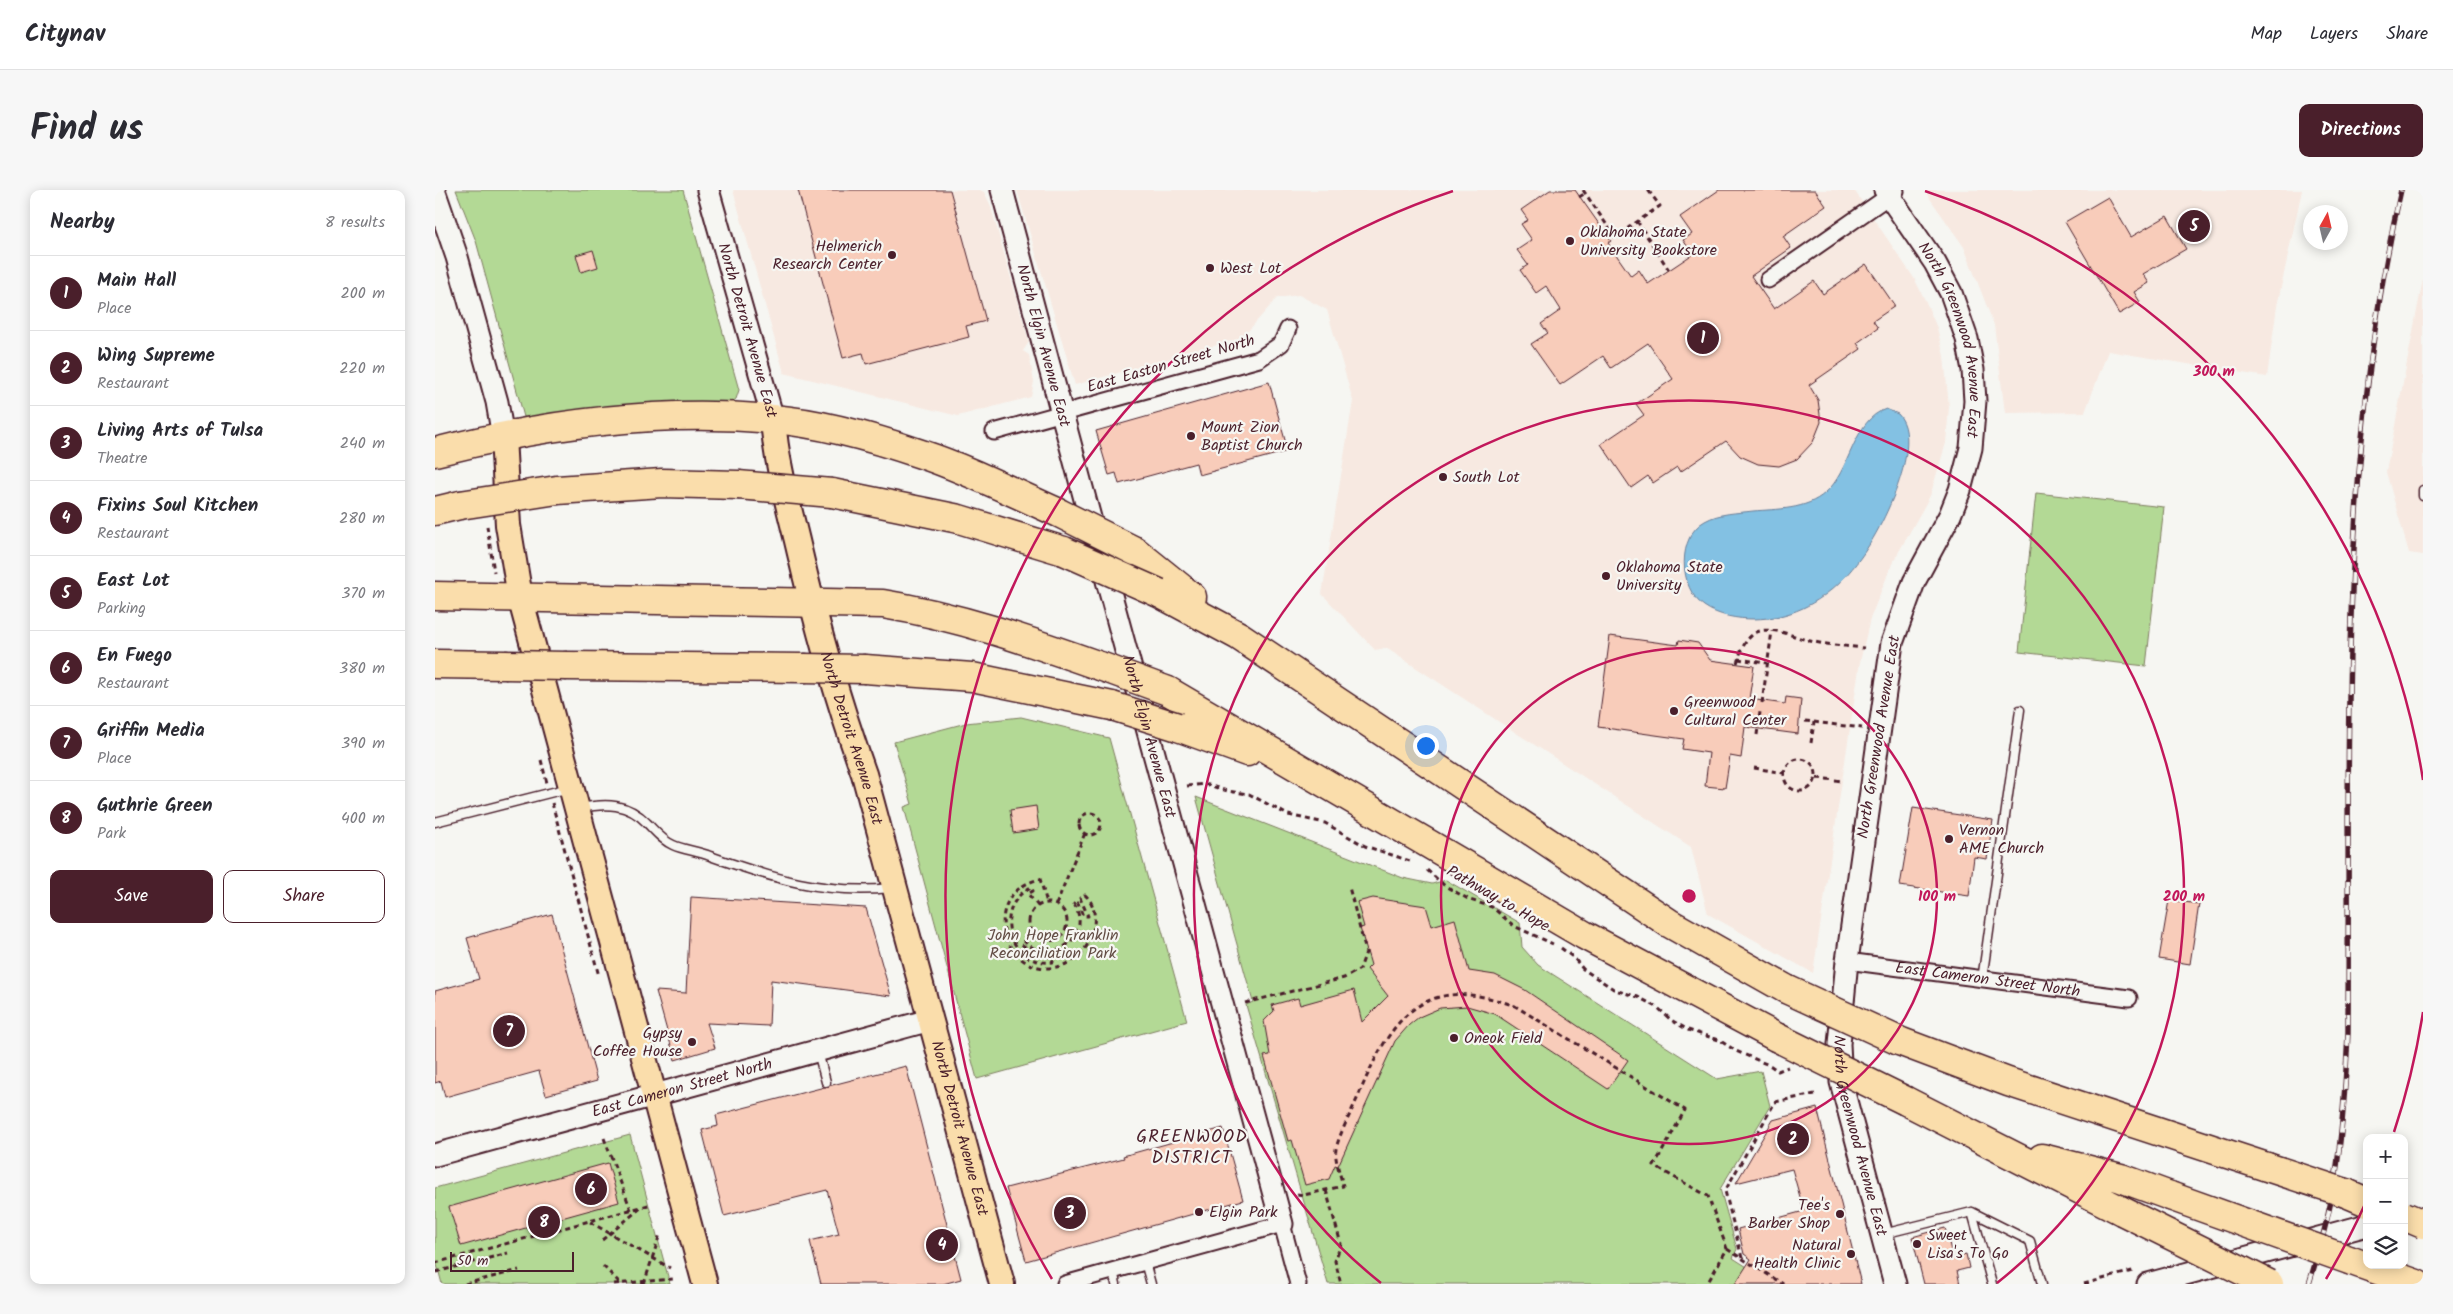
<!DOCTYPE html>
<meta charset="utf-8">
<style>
body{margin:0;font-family:Kalam,sans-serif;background:#f7f7f7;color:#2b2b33}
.controls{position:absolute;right:15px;bottom:15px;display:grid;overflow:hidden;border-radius:10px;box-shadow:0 2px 12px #0003}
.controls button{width:45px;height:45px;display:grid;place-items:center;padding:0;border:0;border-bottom:1px solid #e1e1e2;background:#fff;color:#2b2b33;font:25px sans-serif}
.compass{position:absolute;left:1868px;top:15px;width:45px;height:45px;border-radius:50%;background:#fff;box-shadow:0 2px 12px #0003;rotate:8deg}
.scale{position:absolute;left:15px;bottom:12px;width:124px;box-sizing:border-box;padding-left:5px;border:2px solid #4a1f2b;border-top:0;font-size:14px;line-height:18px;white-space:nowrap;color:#4a1f2b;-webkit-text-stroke:4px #f6f6f2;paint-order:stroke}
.you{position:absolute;left:990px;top:555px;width:18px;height:18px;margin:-12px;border:4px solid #fff;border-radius:50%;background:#1a73e8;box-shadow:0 0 0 8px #1a73e833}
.badge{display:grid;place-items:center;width:32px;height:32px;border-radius:50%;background:#4a1f2b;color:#fff;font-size:16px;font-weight:700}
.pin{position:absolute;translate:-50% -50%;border:2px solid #fff;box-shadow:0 1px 5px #0006}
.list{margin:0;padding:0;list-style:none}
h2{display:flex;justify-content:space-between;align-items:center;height:65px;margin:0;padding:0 20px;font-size:21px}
h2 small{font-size:16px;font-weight:400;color:#7c7c81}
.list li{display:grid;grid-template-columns:32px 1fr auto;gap:15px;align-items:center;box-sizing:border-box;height:75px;padding:0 20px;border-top:1px solid #e1e1e2}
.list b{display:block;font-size:19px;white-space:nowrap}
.list p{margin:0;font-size:16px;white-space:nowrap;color:#7c7c81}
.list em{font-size:16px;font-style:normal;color:#7c7c81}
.actions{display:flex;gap:10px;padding:15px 20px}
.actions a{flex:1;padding:11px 0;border:1px solid #4a1f2b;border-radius:10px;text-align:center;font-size:18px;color:#4a1f2b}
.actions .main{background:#4a1f2b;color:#fff}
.icon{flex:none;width:28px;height:28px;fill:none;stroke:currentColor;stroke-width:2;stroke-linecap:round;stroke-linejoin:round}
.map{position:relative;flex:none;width:1988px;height:1094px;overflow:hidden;border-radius:10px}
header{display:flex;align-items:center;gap:30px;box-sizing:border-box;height:70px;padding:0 25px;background:#fff;border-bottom:1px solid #e1e1e2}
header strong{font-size:24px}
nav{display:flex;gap:28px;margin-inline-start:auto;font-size:18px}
.intro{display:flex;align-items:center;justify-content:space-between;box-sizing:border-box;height:120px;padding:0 30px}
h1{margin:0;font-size:35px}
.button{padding:12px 22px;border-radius:10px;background:#4a1f2b;color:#fff;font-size:18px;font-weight:700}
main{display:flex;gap:30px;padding:0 30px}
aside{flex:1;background:#fff;border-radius:10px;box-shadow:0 2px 12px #0003}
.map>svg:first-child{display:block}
.built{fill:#f7e9e1}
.green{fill:#b3d995;stroke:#7e7c60}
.water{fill:#83c1e3;stroke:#6c8099}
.building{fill:#f8ccba;stroke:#4a1f2b}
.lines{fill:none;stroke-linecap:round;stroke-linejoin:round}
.lane-casing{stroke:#4a1f2b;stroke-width:11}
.street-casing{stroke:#4a1f2b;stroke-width:19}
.secondary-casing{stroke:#4a1f2b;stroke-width:25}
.primary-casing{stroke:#4a1f2b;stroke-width:28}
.highway-casing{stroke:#4a1f2b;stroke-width:31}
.path{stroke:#4a1f2b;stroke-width:3;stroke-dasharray:5 4;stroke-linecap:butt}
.lane{stroke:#f6f6f2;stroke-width:8}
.street{stroke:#f6f6f2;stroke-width:15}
.secondary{stroke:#f6f6f2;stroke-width:21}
.primary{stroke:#faddab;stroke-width:24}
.highway{stroke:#faddab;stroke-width:28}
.rail-casing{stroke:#4a1f2b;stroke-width:5.5}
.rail{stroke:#f6f6f2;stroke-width:4;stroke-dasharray:11;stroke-linecap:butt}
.highway-bridge-casing{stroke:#4a1f2b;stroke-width:31;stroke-linecap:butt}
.highway-bridge{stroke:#faddab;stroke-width:28}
.ring{fill:none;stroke:#c2185b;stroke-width:2.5}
.poi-dot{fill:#4a1f2b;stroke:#f6f6f2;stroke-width:2}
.labels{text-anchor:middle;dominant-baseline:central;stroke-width:4.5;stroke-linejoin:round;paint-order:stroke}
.poi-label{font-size:16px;fill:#4a1f2b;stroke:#f6f6f2;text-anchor:start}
.street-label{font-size:16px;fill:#4a1f2b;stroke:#f6f6f2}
.park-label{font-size:16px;fill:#644e46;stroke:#f6f6f2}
.neighbourhood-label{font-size:18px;letter-spacing:1px;fill:#4a1f2b;stroke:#f6f6f2}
.centre{fill:#c2185b;stroke:#f6f6f2;stroke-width:2.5}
.ring-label{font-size:15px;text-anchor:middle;font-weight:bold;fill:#c2185b;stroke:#f6f6f2;stroke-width:4.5;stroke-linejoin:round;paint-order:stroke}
</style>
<header>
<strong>Citynav</strong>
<nav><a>Map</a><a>Layers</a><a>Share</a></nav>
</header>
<div class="intro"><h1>Find us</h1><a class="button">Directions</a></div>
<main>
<aside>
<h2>Nearby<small>8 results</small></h2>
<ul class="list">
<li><span class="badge">1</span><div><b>Main Hall</b><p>Place</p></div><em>200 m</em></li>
<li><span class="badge">2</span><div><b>Wing Supreme</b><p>Restaurant</p></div><em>220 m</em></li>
<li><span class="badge">3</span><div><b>Living Arts of Tulsa</b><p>Theatre</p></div><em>240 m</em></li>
<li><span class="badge">4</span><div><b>Fixins Soul Kitchen</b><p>Restaurant</p></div><em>280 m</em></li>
<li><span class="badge">5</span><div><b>East Lot</b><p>Parking</p></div><em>370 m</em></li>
<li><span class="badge">6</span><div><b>En Fuego</b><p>Restaurant</p></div><em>380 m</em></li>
<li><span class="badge">7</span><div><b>Griffin Media</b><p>Place</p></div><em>390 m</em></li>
<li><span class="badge">8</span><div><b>Guthrie Green</b><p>Park</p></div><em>400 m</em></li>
</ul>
<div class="actions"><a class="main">Save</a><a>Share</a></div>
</aside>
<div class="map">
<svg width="1988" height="1094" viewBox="0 0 1988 1094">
<rect width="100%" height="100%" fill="#f6f6f2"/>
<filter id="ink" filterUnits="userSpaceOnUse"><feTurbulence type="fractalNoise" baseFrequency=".02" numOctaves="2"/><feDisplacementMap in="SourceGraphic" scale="10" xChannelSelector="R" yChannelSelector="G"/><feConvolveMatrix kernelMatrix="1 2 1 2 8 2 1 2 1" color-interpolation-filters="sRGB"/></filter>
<g filter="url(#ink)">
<path class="built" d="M 298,0 L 545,0 L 549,2 L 555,14 L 594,152 L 588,161 L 594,165 L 599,192 L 596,207 L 523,226 L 349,183 Z
M 582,0 L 1419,0 L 1479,88 L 1491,112 L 1502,138 L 1509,166 L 1514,217 L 1511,253 L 1495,306 L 1457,374 L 1435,429 L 1425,472 L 1378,783 L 1273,724 L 1256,657 L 951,458 L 940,460 L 887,404 L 918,211 L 892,120 L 864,105 L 842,108 L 807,148 L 640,195 Z
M 1489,0 L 1867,0 L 1842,116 L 1832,187 L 1673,161 L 1650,222 L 1570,223 L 1559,135 L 1529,57 Z
M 1988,89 L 1988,365 L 1974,363 L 1951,282 Z"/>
<path class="green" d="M 21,0 L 248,0 L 304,200 L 301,209 L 295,214 L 103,231 L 89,227 L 41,51 Z
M 1601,303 L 1729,317 L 1711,476 L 1584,462 Z
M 586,527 L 674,548 L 752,831 L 542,889 L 469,617 L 477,614 L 459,552 L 531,533 Z
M 761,607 L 968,688 L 997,694 L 1011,690 L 1085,733 L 1087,757 L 1103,775 L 1282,889 L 1326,881 L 1335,916 L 1285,999 L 1302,1059 L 1298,1068 L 1339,1094 L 893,1094 L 811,815 L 818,812 Z
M 195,945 L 235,1094 L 7,1094 L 0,1067 L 0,998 Z"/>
<path class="water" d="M 1451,219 L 1463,224 C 1482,243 1466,289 1457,310 C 1432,370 1390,428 1319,429 C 1303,429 1283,426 1269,416 C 1243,398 1242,346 1270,331 C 1284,323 1302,323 1318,321 C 1342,319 1371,320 1390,303 C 1415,283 1418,229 1451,219 Z"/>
<path class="building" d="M 363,0 L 515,0 L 551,131 L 531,136 L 534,147 L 431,174 L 428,163 L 408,168 Z
M 1115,0 L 1140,0 L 1176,51 L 1173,53 L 1196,86 L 1204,80 L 1213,94 L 1258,64 L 1248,50 L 1257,44 L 1245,27 L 1284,0 L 1380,0 L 1391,16 L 1348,46 L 1356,58 L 1316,86 L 1339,119 L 1379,91 L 1388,104 L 1431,74 L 1460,116 L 1438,131 L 1443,138 L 1422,153 L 1426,159 L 1374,195 L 1383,210 L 1386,232 L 1378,252 L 1362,269 L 1344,276 L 1323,274 L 1305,266 L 1291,251 L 1245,282 L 1242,277 L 1218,293 L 1213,286 L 1196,298 L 1166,254 L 1209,225 L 1201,214 L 1238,189 L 1213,153 L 1176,178 L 1168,166 L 1125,195 L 1096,154 L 1113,143 L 1106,134 L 1126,120 L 1111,96 L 1101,103 L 1085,80 L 1093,75 L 1082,60 L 1097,50 L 1086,34 L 1093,30 L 1086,20 Z
M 1673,7 L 1696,47 L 1732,26 L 1751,59 L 1708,84 L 1714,93 L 1699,102 L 1705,112 L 1684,124 L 1630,32 Z
M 158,60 L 163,77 L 146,82 L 141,65 Z
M 834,192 L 853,261 L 764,285 L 761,273 L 684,294 L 681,283 L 674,285 L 661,241 Z
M 1175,446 L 1243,455 L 1244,450 L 1263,453 L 1275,470 L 1319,476 L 1314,509 L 1350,514 L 1351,507 L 1366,509 L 1363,544 L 1310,537 L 1306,568 L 1295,566 L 1290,598 L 1270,596 L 1274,563 L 1247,559 L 1249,549 L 1163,537 Z
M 601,616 L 604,639 L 578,643 L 575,620 Z
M 1478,618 L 1558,630 L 1552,669 L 1539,667 L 1534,706 L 1465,696 Z
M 256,707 L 431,718 L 456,806 L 336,790 L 334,836 L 272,833 L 280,858 L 240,870 L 221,801 L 251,803 Z
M 938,708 L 991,716 L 997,736 L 1020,729 L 1034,781 L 1060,785 L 1090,800 L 1193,870 L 1173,899 L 1060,824 L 1032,816 L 1005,818 L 984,827 L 974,835 L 960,851 L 903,976 L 900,975 L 894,989 L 870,995 L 857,950 L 853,951 L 829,866 L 835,865 L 829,831 L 839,821 L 837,815 L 863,808 L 865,815 L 919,800 L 927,832 L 953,806 L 932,779 L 936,775 L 925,738 L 929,737 L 922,712 Z
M 1734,710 L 1764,714 L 1755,774 L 1724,769 Z
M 117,724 L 162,891 L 111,905 L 104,881 L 10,907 L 6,891 L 0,893 L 0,801 L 44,789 L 32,748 Z
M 471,876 L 526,1089 L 508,1094 L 386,1094 L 375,1051 L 404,1044 L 392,1000 L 289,1026 L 267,940 L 283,936 L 281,925 Z
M 1382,918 L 1426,1094 L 1300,1094 L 1316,1069 L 1309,1064 L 1303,1039 L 1369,1021 L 1357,979 L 1301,993 L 1338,930 Z
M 788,938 L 808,1010 L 591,1071 L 571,998 L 689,968 L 688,966 Z
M 173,973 L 184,1012 L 26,1056 L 14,1017 Z
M 1510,1038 L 1518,1068 L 1531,1064 L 1534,1078 L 1522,1081 L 1525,1094 L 1489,1094 L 1477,1047 Z"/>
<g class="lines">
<defs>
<path id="lane" d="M 1988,300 L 1988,306
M 146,618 C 171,613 193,613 212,633 C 221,642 227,650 238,655 C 249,660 263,661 275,666 C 337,688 389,705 456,698
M 0,632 L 134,598
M 1547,790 L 1585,520
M 383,862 L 391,892
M 1537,1022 L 1595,1051 L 1607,1094
M 1448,1044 L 1537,1022 L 1557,1094
M 710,1072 L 716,1094
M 678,1081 L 681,1094"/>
<g id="street">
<path d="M 1333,90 L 1461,1"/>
<path d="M 559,242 L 824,169 L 846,154 L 853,139"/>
<path id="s1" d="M 1412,771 L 1694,808"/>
<path d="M 630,1094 L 847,1034 L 863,1094"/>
</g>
<g id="secondary">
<path id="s2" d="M 273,0 L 338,229"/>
<path id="s3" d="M 567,0 C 659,345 753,690 847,1034"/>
<path id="s4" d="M 1450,0 L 1500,73 L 1516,103 L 1532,149 L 1538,180 L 1540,211 L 1536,258 L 1525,300 L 1515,325 L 1479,392 L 1457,453 L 1412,771 L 1404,854 L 1406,892 L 1460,1094"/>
<path d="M 0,3 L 22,67 L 62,212 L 68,247"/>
<path id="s5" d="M 0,965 L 495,830"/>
<path d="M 1713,1094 L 1932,1035"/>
</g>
<g id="primary">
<path id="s6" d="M 338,229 C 341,272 353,313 363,355 C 381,433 402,509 429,584 L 567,1094"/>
<path d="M 68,247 L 73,335 L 85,407 L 270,1094"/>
</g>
<path id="highway" d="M 0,262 C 109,234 225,219 338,229 C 387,233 439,248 486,264 C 532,279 577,302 622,322
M 122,300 L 227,293 L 303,295
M 397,303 L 524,329 L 629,361
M 0,321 L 25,315
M 700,361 L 757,407
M 724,403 L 804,446 L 1234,733 L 1351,799
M 0,406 L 448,414 C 523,426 594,451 665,476
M 0,474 L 70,475
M 132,476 L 369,478
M 430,479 L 537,487 L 677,516
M 733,501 L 1149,745 L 1341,847
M 743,537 L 812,562
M 1464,851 L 1573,892 L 1832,977
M 1471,911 L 1687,1021
M 1607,968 L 1686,988 L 1735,1006
M 1911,1003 L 1932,1012
M 1917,1071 L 1982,1094"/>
</defs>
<use href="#lane" class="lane-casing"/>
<use href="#street" class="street-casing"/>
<use href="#secondary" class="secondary-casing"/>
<use href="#primary" class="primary-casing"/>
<use href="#highway" class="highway-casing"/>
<path class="path" d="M 1148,0 L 1180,47 L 1225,16 L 1213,0
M 1144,7 L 1151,3
M 1202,31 L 1234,80
M 52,336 L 59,382
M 1303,469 L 1332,473
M 1302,473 C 1305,464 1308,453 1316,446 C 1330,432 1359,447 1375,451 C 1392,455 1411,456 1429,458
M 1327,513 L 1337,441
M 1370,531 L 1427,538
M 1322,545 L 1325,522
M 1376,553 L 1379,532
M1349 585a16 16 0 1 1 32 0a16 16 0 1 1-32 0Z
M 106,570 L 112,593
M 1319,578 L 1349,583
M 1382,588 L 1408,591
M 752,596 L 770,594 L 792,601 L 814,604 L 853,625 L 890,633 L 930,656 L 978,672
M 117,613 L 164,786
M644 634a11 11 0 1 1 22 0a11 11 0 1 1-22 0Z
M 992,680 L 1010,696 L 1035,710 L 1057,717 L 1079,736 L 1118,754
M594 732a19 19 0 1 1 38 0a19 19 0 1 1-38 0Z
M 621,715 L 650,643
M 603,716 L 593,704 L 598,701 L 596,697 C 556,718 574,777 618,772 L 617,767 L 601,765 L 586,754 L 589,751 C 616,778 659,747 639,714 L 642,711 L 648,726 L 653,726 L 645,708 L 650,705 C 661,714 661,731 657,744 C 653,757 644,769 631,774 C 572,798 538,705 605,689 L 612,713
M 1126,758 L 1139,768 L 1148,779 L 1180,800 L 1203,807 L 1222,817 L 1236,830 L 1253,840 L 1284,850 L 1301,861 L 1336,876 L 1343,881 L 1353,877
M 810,813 L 909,788 L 925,779 L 931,762 L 914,697
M 169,948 L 196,1020
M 891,1000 L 906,1054 L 900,1071 L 906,1094
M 862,1004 L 869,1005 L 908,996 C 906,986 899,969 901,959 C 904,944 919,917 925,902 C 958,824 990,783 1080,816 L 1250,920 L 1219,976 L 1273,1006 L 1292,1059 L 1272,1094
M 155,1032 L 235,1078
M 167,1050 L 207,1017
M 1292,1059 L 1348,1094
M 1307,1068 L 1290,1001 L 1340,912 L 1380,904
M 0,1073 L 217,1014
M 168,1076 L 186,1094
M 1,1082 L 73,1063
M 30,1094 L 84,1080
M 179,1094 L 238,1089
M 209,1094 L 225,1044
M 1649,1094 L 1701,1080"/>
<use href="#lane" class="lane"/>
<use href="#street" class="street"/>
<use href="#secondary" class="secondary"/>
<use href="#primary" class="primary"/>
<use href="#highway" class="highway"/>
<defs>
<path id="rail" d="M 1874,1094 C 1886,1055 1897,1016 1902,976 C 1908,932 1911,887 1913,843 C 1915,561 1902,277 1966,0"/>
</defs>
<use href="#rail" class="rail-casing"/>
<use href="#rail" class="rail"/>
<defs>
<path id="highway-bridge" d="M 303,295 L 397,303
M 25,315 L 122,300
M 622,322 L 700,361
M 629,361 L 724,403
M 70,475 L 132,476
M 665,476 L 733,501
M 369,478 L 430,479
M 677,516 L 743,537
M 1351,799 L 1464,851
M 1341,847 L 1471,911
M 1832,977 L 1911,1003
M 1735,1006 L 1917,1071
M 1687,1021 L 1834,1094
M 1969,1026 L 1988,1034"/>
</defs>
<use href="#highway-bridge" class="highway-bridge-casing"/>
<use href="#highway-bridge" class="highway-bridge"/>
</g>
</g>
<g class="ring">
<circle cx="1254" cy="706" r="248"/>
<path d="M946 1093A495 495 0 1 1 1562 1093"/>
<path d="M1988 822A743 743 0 0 1 1959 942M1930 1014A743 743 0 0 1 1891 1089M617 1089A743 743 0 0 1 1018 1M1490 1A743 743 0 0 1 1988 590"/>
</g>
<g class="poi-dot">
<circle cx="1135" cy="51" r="5"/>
<circle cx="457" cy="65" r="5"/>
<circle cx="775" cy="78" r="5"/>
<circle cx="756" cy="246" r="5"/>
<circle cx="1008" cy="287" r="5"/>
<circle cx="1171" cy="386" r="5"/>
<circle cx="1239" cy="521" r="5"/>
<circle cx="1514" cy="649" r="5"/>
<circle cx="1019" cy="848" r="5"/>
<circle cx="257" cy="852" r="5"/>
<circle cx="764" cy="1022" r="5"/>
<circle cx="1405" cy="1024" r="5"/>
<circle cx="1482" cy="1054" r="5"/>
<circle cx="1416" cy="1064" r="5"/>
</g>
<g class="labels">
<g class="poi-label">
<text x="1145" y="42">Oklahoma State<tspan x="1145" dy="18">University Bookstore</tspan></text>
<text x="447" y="56" text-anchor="end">Helmerich<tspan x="447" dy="18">Research Center</tspan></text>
<text x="785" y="78">West Lot</text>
<text x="766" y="237">Mount Zion<tspan x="766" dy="18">Baptist Church</tspan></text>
<text x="1018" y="287">South Lot</text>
<text x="1181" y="377">Oklahoma State<tspan x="1181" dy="18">University</tspan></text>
<text x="1249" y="512">Greenwood<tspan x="1249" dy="18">Cultural Center</tspan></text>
<text x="1524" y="640">Vernon<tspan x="1524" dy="18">AME Church</tspan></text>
<text x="247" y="843" text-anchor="end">Gypsy<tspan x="247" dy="18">Coffee House</tspan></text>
<text x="1029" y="848">Oneok Field</text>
<text x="1395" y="1015" text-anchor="end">Tee's<tspan x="1395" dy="18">Barber Shop</tspan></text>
<text x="774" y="1022">Elgin Park</text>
<text x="1492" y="1045">Sweet<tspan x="1492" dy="18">Lisa's To Go</tspan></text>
<text x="1406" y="1055" text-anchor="end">Natural<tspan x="1406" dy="18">Health Clinic</tspan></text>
</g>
<g class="street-label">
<text stroke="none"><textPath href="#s2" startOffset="146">North Detroit Avenue East</textPath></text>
<text stroke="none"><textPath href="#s4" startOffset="168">North Greenwood Avenue East</textPath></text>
<text stroke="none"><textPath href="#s3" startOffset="161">North Elgin Avenue East</textPath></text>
<text transform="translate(736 174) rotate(-16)">East Easton Street North</text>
<text stroke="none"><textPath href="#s3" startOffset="566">North Elgin Avenue East</textPath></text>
<text transform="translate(1444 547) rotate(-81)">North Greenwood Avenue East</text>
<text stroke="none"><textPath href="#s6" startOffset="329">North Detroit Avenue East</textPath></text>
<text transform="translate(1063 709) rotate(30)">Pathway to Hope</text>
<text stroke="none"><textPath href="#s1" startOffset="142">East Cameron Street North</textPath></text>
<text stroke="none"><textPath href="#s5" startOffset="256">East Cameron Street North</textPath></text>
<text stroke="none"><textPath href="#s6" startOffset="734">North Detroit Avenue East</textPath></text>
<text stroke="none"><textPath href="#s4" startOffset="991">North Greenwood Avenue East</textPath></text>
</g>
<g class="park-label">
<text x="618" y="745">John Hope Franklin<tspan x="618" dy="18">Reconciliation Park</tspan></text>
</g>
<g class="neighbourhood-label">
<text x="757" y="947">GREENWOOD<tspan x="757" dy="21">DISTRICT</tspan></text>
</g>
</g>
<circle cx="1254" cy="706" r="8" class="centre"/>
<g class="ring-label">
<text x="1779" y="186">300 m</text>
<text x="1502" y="711">100 m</text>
<text x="1749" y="711">200 m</text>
</g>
</svg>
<div class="controls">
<button>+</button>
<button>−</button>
<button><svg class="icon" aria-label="layers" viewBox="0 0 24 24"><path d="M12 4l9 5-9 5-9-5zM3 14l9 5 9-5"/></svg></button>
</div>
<svg class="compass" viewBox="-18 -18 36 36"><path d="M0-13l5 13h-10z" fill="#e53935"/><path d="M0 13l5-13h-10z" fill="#7c7c81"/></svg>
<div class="scale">50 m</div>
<div class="you"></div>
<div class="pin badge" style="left:1268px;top:148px">1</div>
<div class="pin badge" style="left:1358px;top:949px">2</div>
<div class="pin badge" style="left:635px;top:1023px">3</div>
<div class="pin badge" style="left:507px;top:1055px">4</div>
<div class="pin badge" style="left:1759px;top:36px">5</div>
<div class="pin badge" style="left:156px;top:999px">6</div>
<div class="pin badge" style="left:74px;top:841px">7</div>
<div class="pin badge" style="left:109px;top:1032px">8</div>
</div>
</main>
